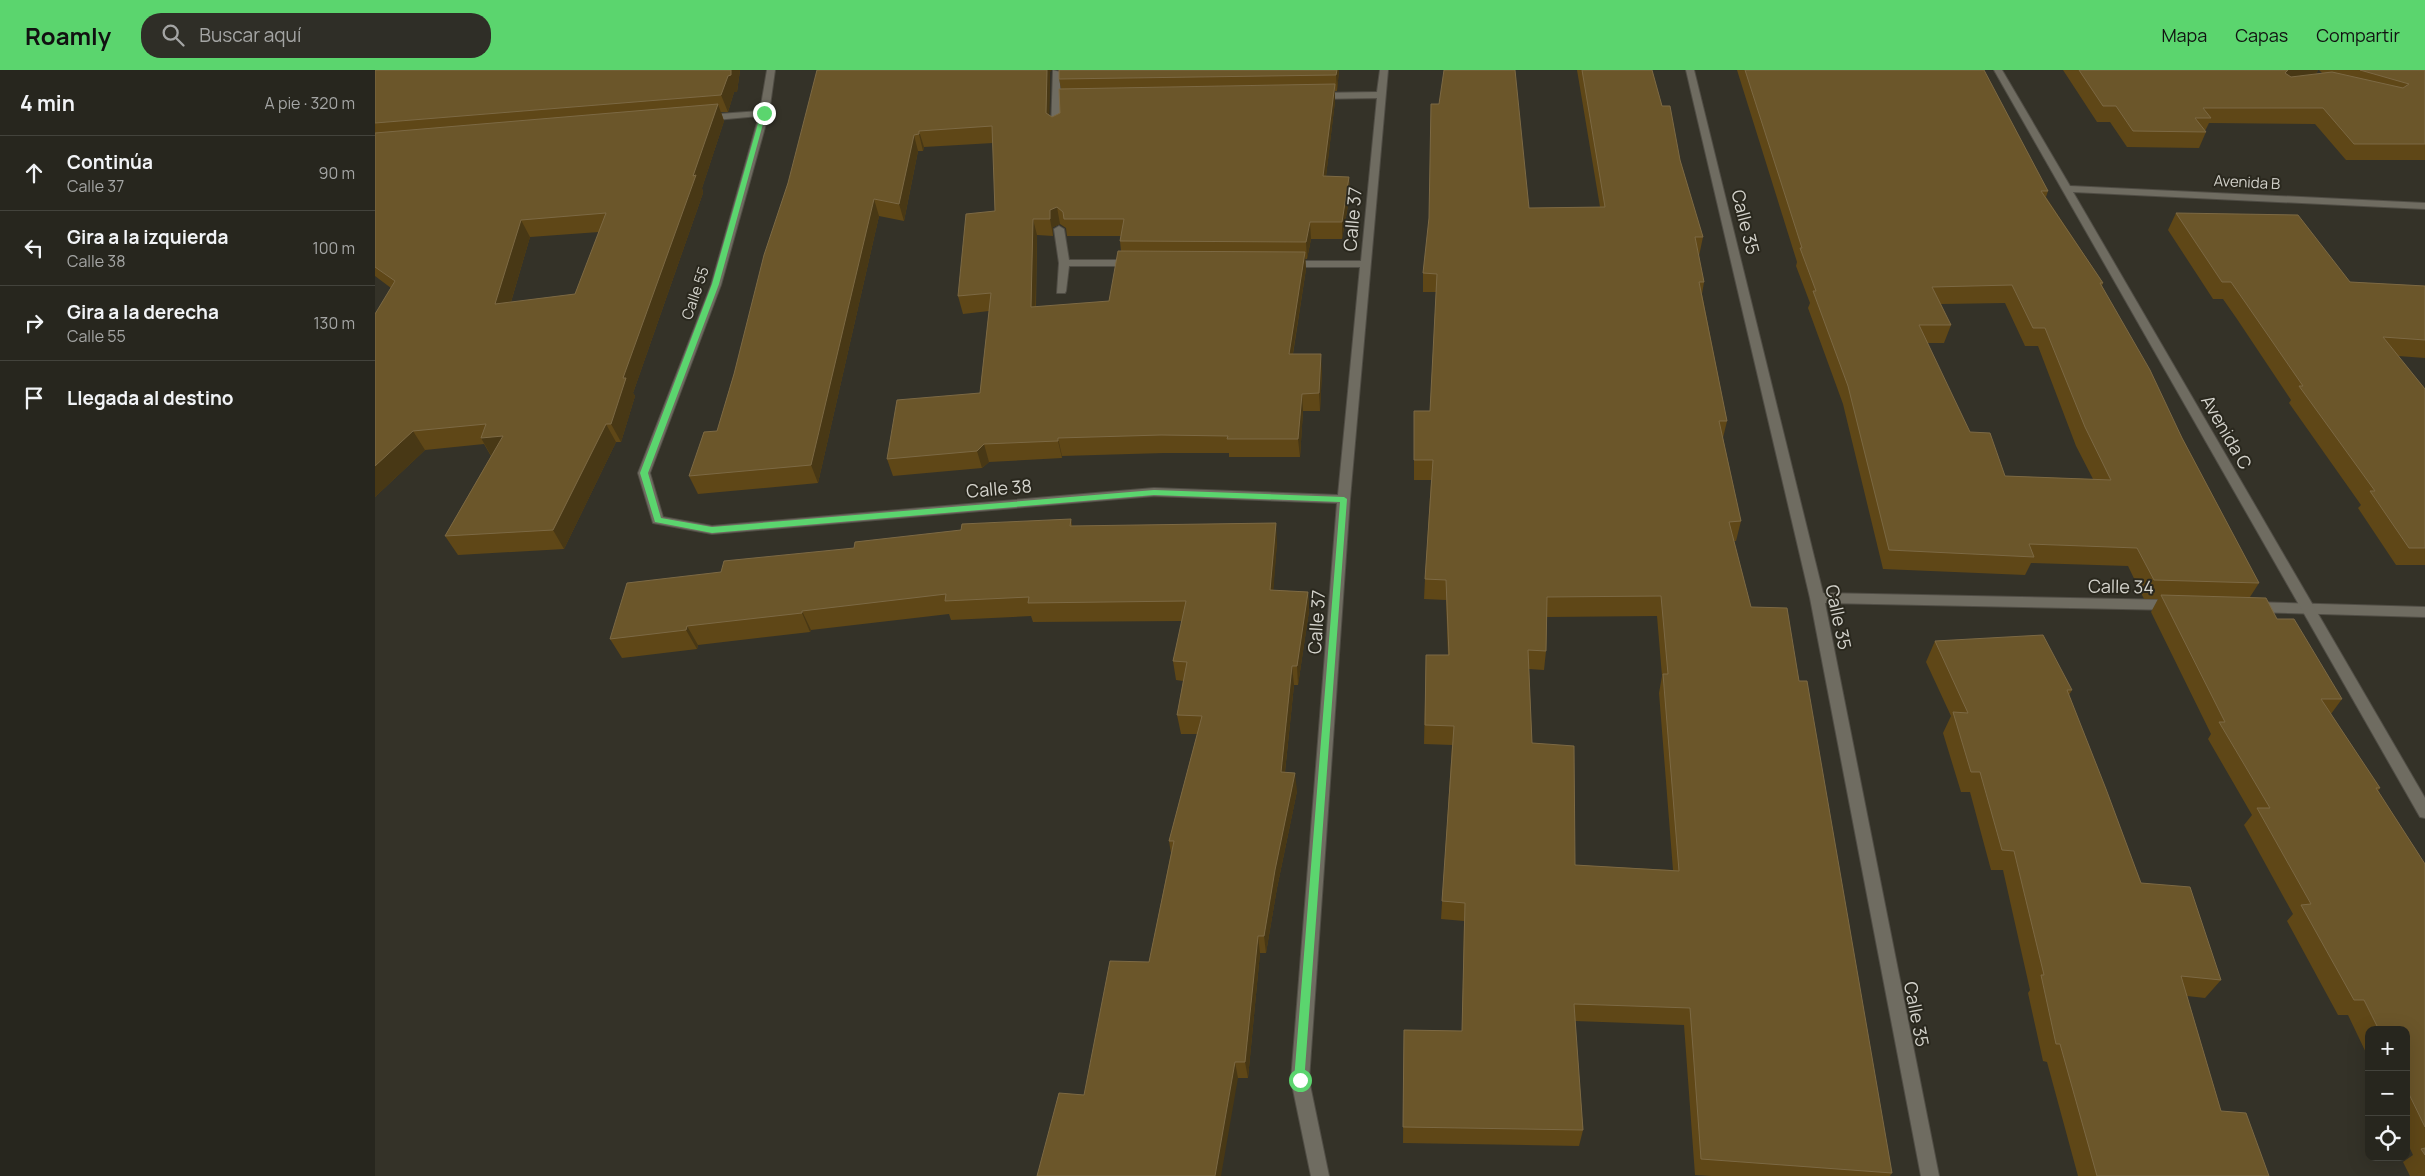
<!DOCTYPE html>
<html lang="es">
<meta charset="utf-8">
<style>
body{margin:0;font-family:Manrope,sans-serif;background:#2f2e27;color:#f1f3f6}
.controls{position:absolute;right:15px;bottom:15px;display:grid;overflow:hidden;border-radius:10px;box-shadow:0 5px 20px #0002}
.controls button{width:45px;height:45px;display:grid;place-items:center;padding:0;border:0;border-bottom:1px solid #43433c;background:#27261e;color:#f1f3f6;font:25px sans-serif}
.stop{position:absolute;width:15px;height:15px;margin:-11px;border:4px solid #5bd56e;border-radius:50%;background:#fff}
.stop.end{background:#5bd56e;border-color:#fff;box-shadow:0 1px 5px #0008}
.list{margin:0;padding:0;list-style:none}
h2{display:flex;justify-content:space-between;align-items:center;height:65px;margin:0;padding:0 20px;font-size:21px}
h2 small{font-size:16px;font-weight:400;color:#a4a5a4}
.list li{display:grid;grid-template-columns:32px 1fr auto;gap:15px;align-items:center;box-sizing:border-box;height:75px;padding:0 20px;border-top:1px solid #43433c}
.list b{display:block;font-size:19px;white-space:nowrap}
.list p{margin:0;font-size:16px;white-space:nowrap;color:#a4a5a4}
.list em{font-size:16px;font-style:normal;color:#a4a5a4}
.icon{flex:none;width:28px;height:28px;fill:none;stroke:currentColor;stroke-width:2;stroke-linecap:round;stroke-linejoin:round}
.map{position:relative;flex:none;width:2050px;height:1106px;overflow:hidden}
header{display:flex;align-items:center;gap:30px;box-sizing:border-box;height:70px;padding:0 25px;background:#5bd56e;color:#111}
header strong{font-size:24px}
nav{display:flex;gap:28px;margin-inline-start:auto;font-size:18px}
.search{width:350px;height:45px;background:#2f2e27;display:flex;align-items:center;gap:12px;box-sizing:border-box;padding:0 18px;border-radius:20px;color:#a4a5a4;font-size:19px}
main{display:flex}
aside{flex:1;background:#27261e}
.map>svg:first-child{display:block}
.lines{fill:none;stroke-linecap:round;stroke-linejoin:round}
.minor-casing{stroke:#504d45;stroke-width:2}
.tertiary-casing{stroke:#504d45;stroke-width:2}
.minor{fill:#6f6c61;fill-rule:evenodd}
.tertiary{fill:#6f6c61;fill-rule:evenodd}
.wall{fill:#5f4717;fill-rule:evenodd}
.shaded-wall{fill:#483815}
.building{fill:#6b562a;stroke:#7c6944;fill-rule:evenodd}
.route{fill:#5bd56e}
.labels{text-anchor:middle;dominant-baseline:central;stroke-width:4;stroke-linejoin:round;paint-order:stroke}
.far-street-label{font-size:15px;fill:#d4d3cc;stroke:#2a281e}
.street-label{font-size:18px;fill:#d4d3cc;stroke:#2a281e}
</style>
<header>
<strong>Roamly</strong>
<div class="search"><svg class="icon" aria-label="search" viewBox="0 0 24 24"><circle cx="10" cy="10" r="6"/><path d="M15 15l6 6"/></svg>Buscar aquí</div>
<nav><a>Mapa</a><a>Capas</a><a>Compartir</a></nav>
</header>
<main>
<aside>
<h2>4 min<small>A pie · 320 m</small></h2>
<ul class="list">
<li><svg class="icon" aria-label="ahead" viewBox="0 0 24 24"><path d="M12 20V5M6 11l6-6 6 6"/></svg><div><b>Continúa</b><p>Calle 37</p></div><em>90 m</em></li>
<li><svg class="icon" aria-label="left" viewBox="0 0 24 24"><path d="M17 20v-9H6M10 6l-5 5 5 5"/></svg><div><b>Gira a la izquierda</b><p>Calle 38</p></div><em>100 m</em></li>
<li><svg class="icon" aria-label="right" viewBox="0 0 24 24"><path d="M7 20v-9h11M14 6l5 5-5 5"/></svg><div><b>Gira a la derecha</b><p>Calle 55</p></div><em>130 m</em></li>
<li><svg class="icon" aria-label="arrive" viewBox="0 0 24 24"><path d="M6 21V4h12l-3 4 3 4H6"/></svg><div><b>Llegada al destino</b></div></li>
</ul>
</aside>
<div class="map">
<svg width="2050" height="1106" viewBox="0 0 2050 1106">
<rect width="100%" height="100%" fill="#343228"/>
<g class="lines">
<defs>
<path id="minor" d="M 392,0 L 400,0 L 394,43 L 346,215 L 275,403 L 288,447 L 337,456 L 779,418 L 963,425 L 985,197 L 912,197 L 907,194 L 912,191 L 986,191 L 1002,28 L 943,29 L 939,26 L 943,23 L 1002,22 L 1005,0 L 1013,0 L 975,429 L 934,1010 L 954,1106 L 936,1106 L 916,1010 L 962,433 L 779,426 L 337,464 L 278,453 L 263,403 L 336,215 L 384,46 L 330,51 L 325,48 L 330,45 L 385,41 Z
M 678,0 L 685,2 L 686,59 L 681,62 L 676,59 Z
M 1311,0 L 1319,0 L 1448,523 L 1798,530 L 1805,535 L 1798,540 L 1450,533 L 1564,1106 L 1546,1106 L 1435,528 Z
M 684,156 L 689,159 L 694,190 L 758,190 L 763,193 L 758,196 L 694,196 L 691,221 L 690,223 L 682,223 L 684,193 L 679,159 Z
M 1877,532 L 2050,537 L 2050,547 L 1877,542 L 1870,537 Z"/>
<path id="tertiary" d="M 1619,0 L 1627,0 L 1695,116 L 2050,133 L 2050,139 L 1698,122 L 2050,728 L 2050,748 L 2045,747 Z"/>
</defs>
<use href="#minor" class="minor-casing"/>
<use href="#tertiary" class="tertiary-casing"/>
<use href="#minor" class="minor"/>
<use href="#tertiary" class="tertiary"/>
</g>
<path class="wall" d="M 0,0 L 365,0 L 362,22 L 359,22 L 353,42 L 346,42 L 349,51 L 327,118 L 328,123 L 258,323 L 260,326 L 246,372 L 241,372 L 189,479 L 83,485 L 70,466 L 116,386 L 109,374 L 50,380 L 0,427 L 0,244 L 16,218 L 0,206 ZM 224,162 L 200,224 L 136,232 L 155,167 Z
M 684,0 L 964,0 L 962,21 L 960,21 L 960,31 L 951,106 L 974,107 L 975,124 L 967,169 L 936,169 L 932,189 L 930,189 L 931,199 L 918,284 L 947,301 L 945,341 L 928,341 L 925,387 L 854,387 L 854,383 L 789,383 L 687,386 L 687,388 L 614,392 L 607,398 L 518,406 L 512,389 L 605,323 L 614,241 L 588,244 L 583,226 L 620,141 L 618,73 L 549,77 L 548,81 L 543,81 L 529,151 L 504,146 L 443,413 L 323,424 L 314,406 L 342,361 L 359,304 L 413,113 L 675,2 L 674,45 L 677,47 L 685,43 L 686,19 L 684,9 ZM 685,154 L 691,158 L 692,166 L 746,166 L 745,171 L 746,181 L 734,231 L 661,237 L 662,165 L 678,166 L 678,157 Z
M 1202,0 L 1277,0 L 1287,36 L 1305,90 L 1328,167 L 1324,186 L 1329,212 L 1327,224 L 1352,351 L 1348,368 L 1366,451 L 1361,471 L 1359,471 L 1376,537 L 1424,611 L 1517,1103 L 1515,1106 L 1336,1106 L 1320,1105 L 1309,955 L 1200,951 L 1208,1060 L 1204,1076 L 1028,1073 L 1029,960 L 1087,961 L 1089,851 L 1066,849 L 1077,675 L 1049,674 L 1051,585 L 1073,585 L 1071,530 L 1049,529 L 1050,509 L 1056,410 L 1039,410 L 1039,341 L 1055,341 L 1061,222 L 1048,222 L 1048,203 L 1154,138 L 1225,137 ZM 1282,546 L 1287,606 L 1284,623 L 1298,800 L 1200,795 L 1157,673 L 1154,599 L 1169,600 L 1171,581 L 1172,547 Z
M 1362,0 L 1609,0 L 1673,121 L 1671,127 L 1728,213 L 1727,216 L 1884,513 L 1875,527 L 1902,549 L 1967,629 L 1956,644 L 2005,718 L 2003,721 L 2050,794 L 2050,1106 L 2035,1106 L 2028,1092 L 2038,1085 L 2031,1070 L 2031,960 L 1994,960 L 1994,989 L 1973,945 L 1963,945 L 1912,851 L 1918,844 L 1869,755 L 1877,745 L 1833,669 L 1836,664 L 1776,542 L 1783,529 L 1769,529 L 1753,496 L 1656,493 L 1650,505 L 1508,499 L 1468,334 L 1433,238 L 1435,233 L 1421,196 L 1422,192 ZM 1630,233 L 1650,276 L 1663,276 L 1701,376 L 1718,409 L 1630,406 L 1595,362 L 1552,273 L 1569,273 L 1576,255 L 1566,234 Z
M 1688,0 L 1943,0 L 1941,4 L 1947,3 L 1944,0 L 2050,0 L 2050,90 L 1971,90 L 1940,54 L 1834,53 L 1830,61 L 1831,62 L 1824,78 L 1752,77 L 1735,52 L 1722,52 Z
M 1801,143 L 1975,212 L 2050,216 L 2050,288 L 2023,286 L 2050,319 L 2050,495 L 2021,495 L 1983,438 L 1986,435 L 1914,333 L 1916,330 L 1862,249 L 1848,229 L 1838,229 L 1793,160 Z
M 696,449 L 697,456 L 902,472 L 898,520 L 933,522 L 934,541 L 923,615 L 919,615 L 910,702 L 922,721 L 902,818 L 891,883 L 885,883 L 873,1008 L 863,1008 L 709,1025 L 774,892 L 796,783 L 794,771 L 822,664 L 806,664 L 802,645 L 808,611 L 801,610 L 798,591 L 807,551 L 658,552 L 656,546 L 576,550 L 574,544 L 436,560 L 435,562 L 323,575 L 322,579 L 247,588 L 235,569 L 346,502 L 479,478 Z
M 1560,571 L 1697,620 L 1694,625 L 1766,813 L 1846,910 L 1830,928 L 1812,926 L 1846,1041 L 1894,1106 L 1703,1106 L 1672,992 L 1668,991 L 1653,923 L 1655,920 L 1628,800 L 1616,800 L 1595,722 L 1586,722 L 1568,663 L 1576,646 L 1551,592 Z"/>
<path class="shaded-wall" d="M 356,0 L 365,0 L 362,22 L 359,22 L 353,42 L 346,25 L 353,6 Z
M 672,0 L 677,0 L 675,2 L 674,59 L 671,43 Z
M 962,0 L 964,0 L 962,21 L 961,5 Z
M 1913,0 L 1943,0 L 1938,9 L 1902,18 L 1910,3 Z
M 960,14 L 960,31 L 949,123 L 948,106 Z
M 343,34 L 349,51 L 327,118 L 328,123 L 258,323 L 260,326 L 246,372 L 236,354 L 248,308 Z
M 544,61 L 549,77 L 548,81 L 544,64 Z
M 539,65 L 543,81 L 529,151 L 524,134 Z
M 974,107 L 975,124 L 967,169 L 967,152 Z
M 499,129 L 504,146 L 443,413 L 436,395 Z
M 682,137 L 685,154 L 678,157 L 678,166 L 675,149 L 675,140 Z
M 658,149 L 662,165 L 660,255 L 656,237 Z
M 146,150 L 155,167 L 130,252 L 120,234 Z
M 935,152 L 936,169 L 932,189 L 931,172 Z
M 930,182 L 931,199 L 915,301 L 914,284 Z
M 946,284 L 947,301 L 945,341 L 944,323 Z
M 927,324 L 928,341 L 925,387 L 923,369 Z
M 231,354 L 241,372 L 189,479 L 178,460 Z
M 38,361 L 50,380 L 0,427 L 0,396 Z
M 128,366 L 117,387 L 106,368 Z
M 683,368 L 687,386 L 687,388 L 683,371 Z
M 609,374 L 614,392 L 607,398 L 602,381 Z
M 901,453 L 902,472 L 897,539 L 895,520 Z
M 933,522 L 934,541 L 923,615 L 922,596 Z
M 427,541 L 436,560 L 435,562 L 427,543 Z
M 312,556 L 323,575 L 322,579 L 311,560 Z
M 917,596 L 919,615 L 908,720 L 906,702 Z
M 920,703 L 922,721 L 902,818 L 891,883 L 889,866 L 900,800 Z
M 883,866 L 885,883 L 873,1008 L 870,992 Z
M 860,992 L 863,1008 L 846,1106 L 840,1106 Z"/>
<path class="building" d="M 0,0 L 356,0 L 356,5 L 353,6 L 346,25 L 0,53 Z
M 442,0 L 672,0 L 671,43 L 677,47 L 685,43 L 684,19 L 960,14 L 948,106 L 974,107 L 967,152 L 935,152 L 931,172 L 745,171 L 749,149 L 689,149 L 688,142 L 682,137 L 675,140 L 675,149 L 658,149 L 656,237 L 734,231 L 743,181 L 930,182 L 914,284 L 946,284 L 944,323 L 927,324 L 923,369 L 852,369 L 853,366 L 786,365 L 683,368 L 683,371 L 609,374 L 602,381 L 512,389 L 522,330 L 605,323 L 616,223 L 583,226 L 591,144 L 620,141 L 617,56 L 544,61 L 544,64 L 539,65 L 524,134 L 499,129 L 436,395 L 314,406 L 329,362 L 342,361 L 359,304 L 389,185 L 413,113 Z
M 684,0 L 962,0 L 961,5 L 684,9 Z
M 1069,0 L 1140,0 L 1154,138 L 1230,137 L 1207,0 L 1277,0 L 1287,36 L 1295,36 L 1305,90 L 1328,167 L 1320,167 L 1329,212 L 1324,212 L 1352,351 L 1344,351 L 1366,451 L 1354,452 L 1376,537 L 1412,538 L 1424,611 L 1432,611 L 1517,1103 L 1326,1089 L 1315,938 L 1199,934 L 1208,1060 L 1028,1057 L 1029,960 L 1087,961 L 1090,833 L 1067,831 L 1079,656 L 1050,655 L 1051,585 L 1074,585 L 1071,510 L 1050,509 L 1058,390 L 1039,390 L 1039,341 L 1055,341 L 1062,204 L 1048,203 L 1054,148 L 1056,34 L 1064,34 ZM 1286,526 L 1293,604 L 1288,604 L 1304,801 L 1200,795 L 1199,676 L 1157,673 L 1153,580 L 1171,581 L 1172,527 Z
M 1370,0 L 1609,0 L 1673,121 L 1666,121 L 1728,213 L 1725,213 L 1775,300 L 1807,368 L 1884,513 L 1779,510 L 1762,478 L 1654,474 L 1659,487 L 1514,480 L 1473,316 L 1438,221 L 1441,221 L 1425,178 L 1427,178 ZM 1637,215 L 1658,258 L 1670,258 L 1710,357 L 1736,410 L 1630,406 L 1615,363 L 1595,362 L 1544,255 L 1576,255 L 1557,217 Z
M 1704,0 L 1913,0 L 1910,3 L 1916,7 L 1957,2 L 2028,18 L 2034,14 L 1985,0 L 2050,0 L 2050,74 L 1979,74 L 1948,38 L 1828,38 L 1836,48 L 1820,48 L 1831,62 L 1758,61 L 1741,36 L 1728,36 Z
M 343,34 L 318,106 L 321,105 L 248,308 L 251,308 L 236,354 L 231,354 L 178,460 L 70,466 L 128,366 L 106,368 L 111,354 L 38,361 L 0,396 L 0,244 L 20,211 L 0,197 L 0,63 ZM 231,143 L 200,224 L 120,234 L 146,150 Z
M 1801,143 L 1923,145 L 1975,212 L 2050,216 L 2050,270 L 2008,267 L 2050,319 L 2050,478 L 2034,478 L 1995,421 L 2000,421 L 1924,316 L 1928,316 L 1870,232 L 1856,212 L 1847,212 Z
M 696,449 L 695,456 L 901,453 L 895,520 L 933,522 L 922,596 L 917,596 L 906,702 L 920,703 L 900,800 L 889,866 L 883,866 L 870,992 L 860,992 L 840,1106 L 662,1106 L 684,1023 L 709,1025 L 735,891 L 774,892 L 799,771 L 794,771 L 827,646 L 802,645 L 812,592 L 798,591 L 811,531 L 653,533 L 654,527 L 570,531 L 571,524 L 427,541 L 427,543 L 312,556 L 311,560 L 235,569 L 252,513 L 346,502 L 349,491 L 479,478 L 480,472 L 586,460 L 587,454 Z
M 1786,525 L 1891,528 L 1902,549 L 1919,549 L 1967,629 L 1946,629 L 2005,718 L 2001,718 L 2050,794 L 2050,1057 L 2031,1018 L 2031,960 L 2004,960 L 1989,930 L 1979,930 L 1926,835 L 1936,834 L 1882,738 L 1895,738 L 1844,652 L 1850,652 Z
M 1668,565 L 1697,620 L 1692,620 L 1731,719 L 1766,813 L 1815,817 L 1846,910 L 1806,906 L 1846,1041 L 1871,1043 L 1894,1106 L 1722,1106 L 1685,974 L 1681,974 L 1666,905 L 1669,905 L 1639,781 L 1627,780 L 1605,702 L 1596,702 L 1578,642 L 1593,643 L 1560,571 Z
M 2050,1078 L 2050,1085 L 2046,1079 Z"/>
<path class="route" d="M 389,41 L 391,43 L 344,214 L 273,403 L 286,448 L 337,457 L 779,420 L 969,427 L 972,429 L 929,1013 L 925,1015 L 919,1010 L 965,432 L 779,425 L 337,463 L 280,452 L 265,403 L 337,214 L 386,43 Z"/>
<g class="labels">
<g class="far-street-label">
<text transform="translate(1872 112) rotate(3)">Avenida B</text>
<text transform="translate(320 223) rotate(-71)">Calle 55</text>
</g>
<g class="street-label">
<text transform="translate(977 149) rotate(-85)">Calle 37</text>
<text transform="translate(1371 152) rotate(76)">Calle 35</text>
<text transform="translate(1852 362) rotate(60)">Avenida C</text>
<text transform="translate(624 418) rotate(-5)">Calle 38</text>
<text transform="translate(1746 516) rotate(1)">Calle 34</text>
<text transform="translate(1464 547) rotate(78)">Calle 35</text>
<text transform="translate(941 552) rotate(-86)">Calle 37</text>
<text transform="translate(1542 944) rotate(79)">Calle 35</text>
</g>
</g>
</svg>
<div class="controls">
<button>+</button>
<button>−</button>
<button><svg class="icon" aria-label="locate" viewBox="0 0 24 24"><circle cx="12" cy="12" r="6"/><path d="M12 2v4M12 18v4M2 12h4M18 12h4"/></svg></button>
</div>
<div class="stop" style="left:925px;top:1010px"></div>
<div class="stop end" style="left:389px;top:43px"></div>
</div>
</main>
